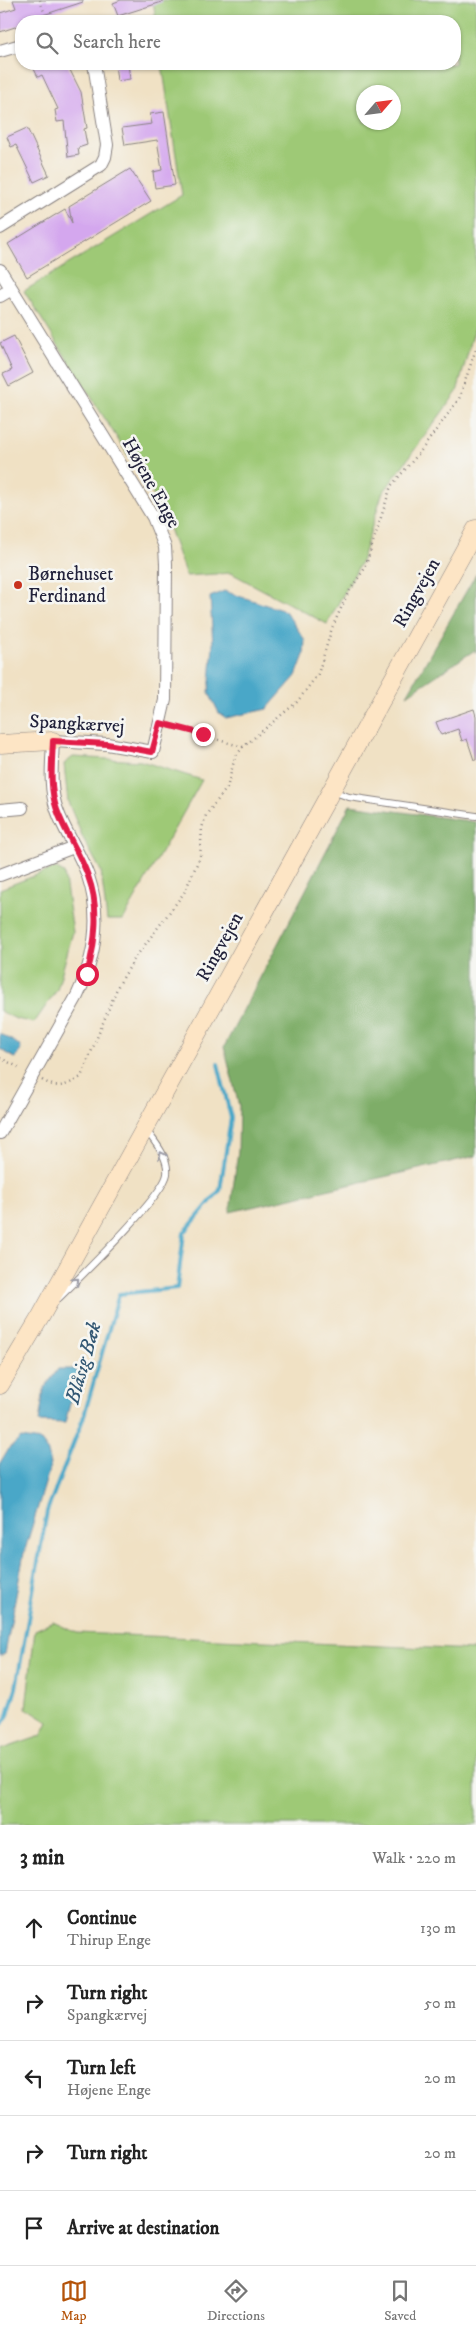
<!DOCTYPE html>
<meta charset="utf-8">
<style>
body{margin:0;font-family:"IM FELL DW Pica",serif;background:#f6f6f6;color:#222}
.compass{position:absolute;left:356px;top:85px;width:45px;height:45px;border-radius:50%;background:#fff;box-shadow:0 1px 4px #0004;rotate:62deg}
.stop{position:absolute;width:15px;height:15px;margin:-11px;border:4px solid #e11d48;border-radius:50%;background:#fff}
.stop.end{background:#e11d48;border-color:#fff;box-shadow:0 1px 5px #0008}
.list{margin:0;padding:0;list-style:none}
h2{display:flex;justify-content:space-between;align-items:center;height:65px;margin:0;padding:0 20px;font-size:21px}
h2 small{font-size:16px;font-weight:400;color:#767676}
.list li{display:grid;grid-template-columns:32px 1fr auto;gap:15px;align-items:center;box-sizing:border-box;height:75px;padding:0 20px;border-top:1px solid #e0e0e0}
.list b{display:block;font-size:19px;white-space:nowrap}
.list p{margin:0;font-size:16px;white-space:nowrap;color:#767676}
.list em{font-size:16px;font-style:normal;color:#767676}
.icon{flex:none;width:28px;height:28px;fill:none;stroke:currentColor;stroke-width:2;stroke-linecap:round;stroke-linejoin:round}
.map{position:relative;flex:none;width:476px;height:1825px;overflow:hidden}
.search{position:absolute;background:#fff;box-shadow:0 1px 4px #0004;left:15px;right:15px;top:15px;height:55px;display:flex;align-items:center;gap:12px;box-sizing:border-box;padding:0 18px;border-radius:20px;color:#767676;font-size:19px}
.sheet{height:440px;background:#fff}
nav{display:flex;justify-content:space-around;align-items:center;box-sizing:border-box;height:70px;border-top:1px solid #e0e0e0;background:#fff;font-size:14px;color:#767676}
nav a{display:grid;justify-items:center;gap:2px}
nav .on{color:#b45309}
.map>svg:first-child{display:block}
.green{fill:#9ec976;stroke:#607658;fill-rule:evenodd}
.forest{fill:#7ead67;stroke:#506851}
.water{fill:#4aa7c8;stroke:#366482}
.lines{fill:none;stroke-linecap:round;stroke-linejoin:round}
.stream{stroke:#4aa7c8;stroke-width:4}
.building{fill:#d4a7ee}
.lane-casing{stroke:#898280;stroke-width:8}
.street-casing{stroke:#898280;stroke-width:14}
.secondary-casing{stroke:#898280;stroke-width:19}
.path{stroke:#898280;stroke-width:2.5;stroke-dasharray:1 4;stroke-linecap:butt}
.lane{stroke:#fff;stroke-width:6}
.street{stroke:#fff;stroke-width:12}
.secondary{stroke:#fde5c5;stroke-width:18}
.oneway{stroke:#9c9ca7}
.route{stroke:#e11d48;stroke-width:6}
.poi-dot{fill:#c8321e;stroke:#f6f6f2;stroke-width:2}
.labels{text-anchor:middle;dominant-baseline:central;stroke-width:5;stroke-linejoin:round;paint-order:stroke}
.street-label{font-size:19px;fill:#22223b;stroke:#f6f6f2}
.poi-label{font-size:19px;fill:#22223b;stroke:#f6f6f2;text-anchor:start}
.water-label{font-size:20px;font-style:italic;fill:#325773;stroke:#f6f6f2}
</style>
<div class="map">
<svg width="476" height="1825" viewBox="0 0 476 1825">
<rect width="100%" height="100%" fill="#f6f6f2"/>
<filter id="ink" filterUnits="userSpaceOnUse"><feTurbulence type="fractalNoise" baseFrequency=".02" numOctaves="2"/><feDisplacementMap in="SourceGraphic" scale="10" xChannelSelector="R" yChannelSelector="G"/><feConvolveMatrix kernelMatrix="1 2 1 2 8 2 1 2 1" color-interpolation-filters="sRGB"/></filter>
<filter id="wash" filterUnits="userSpaceOnUse"><feTurbulence type="fractalNoise" baseFrequency=".0096" numOctaves="4" result="noise"/><feDisplacementMap in="SourceGraphic" scale="20" xChannelSelector="R" yChannelSelector="G"/><feGaussianBlur stdDeviation="1.12" result="paint"/><feColorMatrix in="noise" values="0 0 0 0 0 0 0 0 0 0 0 0 0 0 0 0 0 1.4 0 .05"/><feComposite in="paint" operator="in"/></filter>
<g filter="url(#wash)">
<rect width="100%" height="100%" fill="#f0e1c4"/>
<path class="green" d="M 153,0 L 476,0 L 476,324 L 457,392 L 382,494 L 361,562 L 327,624 L 231,573 L 186,576 L 162,509 L 24,291 L 182,195 L 162,64 L 455,64 L 455,21 L 156,21 ZM 364,92 L 394,92 L 394,122 L 364,122 Z
M 73,757 L 141,761 L 202,780 L 123,920 L 107,920 L 101,871 L 83,838 L 68,802 L 64,764 Z
M 55,868 L 64,873 L 73,932 L 57,990 L 34,1023 L 16,1019 L 0,1011 L 0,889 Z
M 53,1622 L 77,1633 L 476,1650 L 476,1825 L 0,1825 L 0,1750 L 41,1736 L 48,1722 L 26,1708 L 35,1630 Z"/>
<path class="forest" d="M 476,574 L 476,653 L 475,650 L 407,695 Z
M 350,805 L 476,822 L 476,1156 L 230,1212 L 238,1151 L 239,1106 L 224,1047 Z"/>
<path class="water" d="M 224,591 L 285,611 L 305,640 L 304,655 L 296,676 L 267,709 L 226,718 L 219,713 L 209,693 L 213,645 L 210,597 Z
M 0,1033 L 19,1045 L 21,1050 L 15,1058 L 0,1049 Z
M 58,1369 L 75,1369 L 78,1373 L 65,1423 L 39,1422 L 44,1389 Z
M 21,1438 L 41,1441 L 47,1449 L 51,1464 L 24,1553 L 5,1654 L 0,1656 L 0,1463 L 7,1451 Z"/>
<g class="lines">
<path class="stream" d="M 0,1727 L 8,1715 L 16,1688 L 47,1511 L 83,1419 L 119,1294 L 177,1288 L 184,1233 L 220,1190 L 231,1118 L 218,1064"/>
</g>
<g id="blocks">
<path class="building" d="M 13,0 L 83,0 L 83,2 L 37,17 L 37,19 L 31,21 L 21,21 L 21,25 L 0,32 L 0,13 L 16,8 Z
M 121,0 L 162,0 L 162,2 L 118,16 L 113,3 Z
M 39,64 L 67,64 L 81,92 L 87,128 L 84,129 L 87,145 L 78,148 L 79,155 L 68,157 L 64,121 L 57,122 L 55,110 L 58,109 L 42,75 L 38,77 L 33,67 Z
M 115,64 L 128,64 L 130,79 L 117,81 Z
M 164,112 L 175,185 L 155,188 L 153,172 L 162,170 L 157,140 L 125,145 L 122,128 L 152,124 L 150,114 Z
M 27,128 L 49,175 L 34,182 L 16,145 L 11,147 L 7,137 Z
M 130,169 L 151,201 L 27,277 L 8,244 L 65,209 L 72,223 L 69,206 Z
M 14,336 L 33,373 L 9,386 L 3,374 L 12,370 L 0,343 Z
M 474,709 L 476,716 L 476,760 L 474,760 L 467,739 L 462,741 L 458,729 L 441,735 L 436,722 Z"/>
</g>
</g>
<g filter="url(#ink)">
<use href="#blocks" fill-opacity="0" stroke="#898280" stroke-width="1"/>
<g class="lines">
<defs>
<path id="lane" d="M 332,791 L 349,797 L 476,816
M 58,1299 C 78,1279 164,1196 167,1174 C 169,1158 155,1142 146,1130"/>
<path id="street" d="M 0,51 L 21,45
M 0,228 L 101,165 L 105,157 L 107,145 L 94,64
M 0,270 L 153,517 L 165,547 L 166,564 L 165,700 L 153,752 L 107,744 L 53,741 C 52,764 49,788 57,810 C 65,833 80,853 88,876 C 102,917 95,958 77,996 L 0,1133
M 0,296 L 12,289
M 0,810 L 22,808
M 0,875 L 74,847"/>
<path id="secondary" d="M 0,744 L 53,741
M 0,1385 L 41,1316 L 476,529"/>
</defs>
<use href="#lane" class="lane-casing"/>
<use href="#street" class="street-casing"/>
<use href="#secondary" class="secondary-casing"/>
<path class="path" d="M 40,0 L 47,21
M 170,726 L 243,747
M 0,1058 L 22,1069
M 42,1080 C 59,1090 65,1086 81,1077 L 118,986 L 135,958 L 184,893 L 200,857 L 202,828 L 206,815 L 227,788 L 235,757 L 243,747 L 297,702 L 318,674 L 332,628 L 348,593 L 365,568 L 391,486 L 420,452 L 459,399 L 476,349"/>
<use href="#lane" class="lane"/>
<use href="#street" class="street"/>
<use href="#secondary" class="secondary"/>
</g>
<defs><path id="oneway-chevron" d="M-2-3.5L2.5 0L-2 3.5" fill="none" stroke-width="1.6" stroke-linecap="round" stroke-linejoin="round" transform="scale(1.25)"/></defs>
<g class="oneway">
<use href="#oneway-chevron" transform="translate(162 1155) rotate(-116)"/>
<use href="#oneway-chevron" transform="translate(76 1281) rotate(-44)"/>
</g>
</g>
<g class="lines" filter="url(#ink)">
<path class="route" d="M 87,974 C 96,941 100,908 88,876 C 80,853 65,833 57,810 C 49,788 52,764 53,741 L 107,744 L 152,752 L 160,723 L 203,734"/>
</g>
<circle class="poi-dot" cx="18" cy="585" r="5"/>
<g class="labels">
<g class="street-label">
<text transform="translate(151 483) rotate(61)">Højene Enge</text>
<text transform="translate(417 593) rotate(-61)">Ringvejen</text>
<text transform="translate(77 724) rotate(3)">Spangkærvej</text>
<text transform="translate(220 947) rotate(-61)">Ringvejen</text>
</g>
<g class="poi-label">
<text x="28" y="574">Børnehuset<tspan x="28" dy="22">Ferdinand</tspan></text>
</g>
<g class="water-label">
<text transform="translate(84 1363) rotate(-74)">Blåsig Bæk</text>
</g>
</g>
</svg>
<svg class="compass" viewBox="-18 -18 36 36"><path d="M0-13l5 13h-10z" fill="#e53935"/><path d="M0 13l5-13h-10z" fill="#767676"/></svg>
<div class="stop" style="left:87px;top:974px"></div>
<div class="stop end" style="left:203px;top:734px"></div>
<div class="search"><svg class="icon" aria-label="search" viewBox="0 0 24 24"><circle cx="10" cy="10" r="6"/><path d="M15 15l6 6"/></svg>Search here</div>
</div>
<section class="sheet">
<h2>3 min<small>Walk · 220 m</small></h2>
<ul class="list">
<li><svg class="icon" aria-label="ahead" viewBox="0 0 24 24"><path d="M12 20V5M6 11l6-6 6 6"/></svg><div><b>Continue</b><p>Thirup Enge</p></div><em>130 m</em></li>
<li><svg class="icon" aria-label="right" viewBox="0 0 24 24"><path d="M7 20v-9h11M14 6l5 5-5 5"/></svg><div><b>Turn right</b><p>Spangkærvej</p></div><em>50 m</em></li>
<li><svg class="icon" aria-label="left" viewBox="0 0 24 24"><path d="M17 20v-9H6M10 6l-5 5 5 5"/></svg><div><b>Turn left</b><p>Højene Enge</p></div><em>20 m</em></li>
<li><svg class="icon" aria-label="right" viewBox="0 0 24 24"><path d="M7 20v-9h11M14 6l5 5-5 5"/></svg><div><b>Turn right</b></div><em>20 m</em></li>
<li><svg class="icon" aria-label="arrive" viewBox="0 0 24 24"><path d="M6 21V4h12l-3 4 3 4H6"/></svg><div><b>Arrive at destination</b></div></li>
</ul>
</section>
<nav>
<a class="on"><svg class="icon" aria-label="map" viewBox="0 0 24 24"><path d="M3 6l6-2 6 2 6-2v14l-6 2-6-2-6 2zM9 4v14M15 6v14"/></svg>Map</a>
<a><svg class="icon" aria-label="directions" viewBox="0 0 24 24"><path d="M12 3l9 9-9 9-9-9zM9 14v-3h6M13 9l2 2-2 2"/></svg>Directions</a>
<a><svg class="icon" aria-label="saved" viewBox="0 0 24 24"><path d="M7 4h10v16l-5-4-5 4z"/></svg>Saved</a>
</nav>
